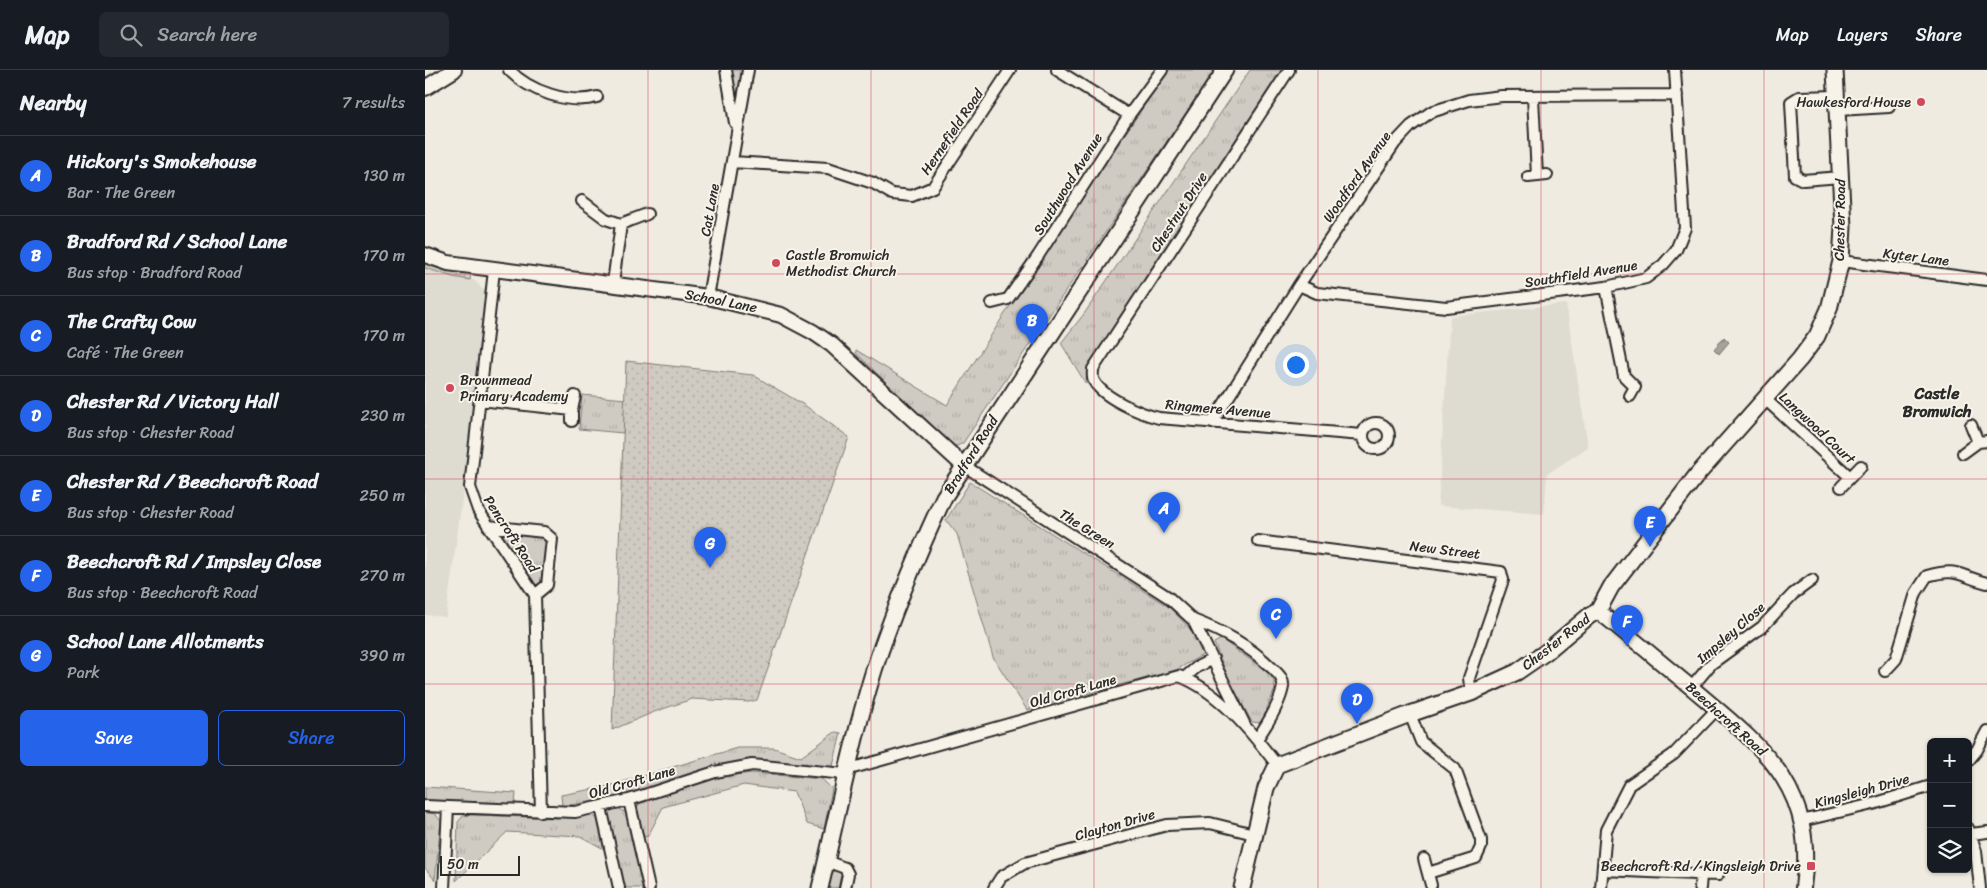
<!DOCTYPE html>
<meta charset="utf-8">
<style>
body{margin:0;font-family:Sriracha,sans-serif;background:#242831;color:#f1f3f6}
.controls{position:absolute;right:15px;bottom:15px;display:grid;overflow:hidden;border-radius:8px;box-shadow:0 1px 4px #0004}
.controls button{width:45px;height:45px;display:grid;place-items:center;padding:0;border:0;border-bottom:1px solid #363941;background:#171b24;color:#f1f3f6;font:25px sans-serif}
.scale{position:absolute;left:15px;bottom:12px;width:80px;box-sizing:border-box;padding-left:5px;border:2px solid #2b2b2b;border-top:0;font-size:14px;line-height:18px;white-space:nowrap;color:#2b2b2b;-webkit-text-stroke:4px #f7f3e8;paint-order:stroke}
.you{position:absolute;left:870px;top:294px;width:18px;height:18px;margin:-12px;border:4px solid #fff;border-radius:50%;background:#1a73e8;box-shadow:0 0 0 8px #1a73e833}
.badge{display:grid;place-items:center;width:32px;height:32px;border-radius:50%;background:#2563eb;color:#fff;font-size:16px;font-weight:700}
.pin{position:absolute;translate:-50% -41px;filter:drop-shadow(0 1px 2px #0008)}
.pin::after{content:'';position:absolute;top:26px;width:18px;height:15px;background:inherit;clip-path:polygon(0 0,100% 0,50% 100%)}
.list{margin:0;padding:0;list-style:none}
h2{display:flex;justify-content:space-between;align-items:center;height:65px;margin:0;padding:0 20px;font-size:21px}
h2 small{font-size:16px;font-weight:400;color:#9ea1a6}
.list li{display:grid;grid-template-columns:32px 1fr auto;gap:15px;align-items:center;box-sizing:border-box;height:80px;padding:0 20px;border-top:1px solid #363941}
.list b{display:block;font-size:19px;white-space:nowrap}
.list p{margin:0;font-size:16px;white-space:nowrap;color:#9ea1a6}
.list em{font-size:16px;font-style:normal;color:#9ea1a6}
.actions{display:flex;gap:10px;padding:15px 20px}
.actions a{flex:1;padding:11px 0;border:1px solid #2563eb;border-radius:8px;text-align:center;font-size:18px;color:#2563eb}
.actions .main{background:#2563eb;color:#fff}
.icon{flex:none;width:28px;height:28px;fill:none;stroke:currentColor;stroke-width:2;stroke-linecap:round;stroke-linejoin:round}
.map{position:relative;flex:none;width:1562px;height:818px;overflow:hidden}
header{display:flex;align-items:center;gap:30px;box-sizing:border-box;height:70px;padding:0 25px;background:#171b24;border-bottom:1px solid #363941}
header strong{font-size:24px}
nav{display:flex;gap:28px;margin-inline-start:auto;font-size:18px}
.search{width:350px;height:45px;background:#242831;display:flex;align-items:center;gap:12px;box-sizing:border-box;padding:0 18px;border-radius:8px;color:#9ea1a6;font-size:19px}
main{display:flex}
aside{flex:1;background:#171b24}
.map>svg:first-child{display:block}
.built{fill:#dedbd1}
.grass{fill:url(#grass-tufts);stroke:#7d7b76}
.garden{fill:url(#garden-dots);stroke:#7d7b76}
.water{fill:url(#water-waves);stroke:#74726e}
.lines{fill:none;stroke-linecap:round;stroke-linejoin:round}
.minor-casing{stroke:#2b2b2b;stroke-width:14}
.tertiary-casing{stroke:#2b2b2b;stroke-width:18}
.secondary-casing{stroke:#2b2b2b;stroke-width:19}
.minor{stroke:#f7f3e8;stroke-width:10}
.tertiary{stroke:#f7f3e8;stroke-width:14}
.secondary{stroke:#f7f3e8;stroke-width:15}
.grid{fill:none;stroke:#d1495b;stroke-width:1;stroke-opacity:0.55}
.poi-dot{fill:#d1495b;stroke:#f7f3e8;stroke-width:2}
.labels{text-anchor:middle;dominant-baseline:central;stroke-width:4;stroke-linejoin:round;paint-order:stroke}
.poi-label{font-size:14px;fill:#2b2b2b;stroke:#f7f3e8;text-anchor:end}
.street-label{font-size:14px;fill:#2b2b2b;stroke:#f7f3e8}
.quarter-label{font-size:16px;font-weight:bold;fill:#2b2b2b;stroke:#f7f3e8}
</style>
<header>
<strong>Map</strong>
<div class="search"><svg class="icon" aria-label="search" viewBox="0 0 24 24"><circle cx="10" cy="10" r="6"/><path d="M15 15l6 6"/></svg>Search here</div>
<nav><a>Map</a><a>Layers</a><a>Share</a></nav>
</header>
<main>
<aside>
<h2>Nearby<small>7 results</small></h2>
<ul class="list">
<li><span class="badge">A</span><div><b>Hickory's Smokehouse</b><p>Bar · The Green</p></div><em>130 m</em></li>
<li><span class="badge">B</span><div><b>Bradford Rd / School Lane</b><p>Bus stop · Bradford Road</p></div><em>170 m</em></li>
<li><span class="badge">C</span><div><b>The Crafty Cow</b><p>Café · The Green</p></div><em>170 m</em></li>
<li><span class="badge">D</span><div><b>Chester Rd / Victory Hall</b><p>Bus stop · Chester Road</p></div><em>230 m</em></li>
<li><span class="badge">E</span><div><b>Chester Rd / Beechcroft Road</b><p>Bus stop · Chester Road</p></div><em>250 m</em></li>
<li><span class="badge">F</span><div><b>Beechcroft Rd / Impsley Close</b><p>Bus stop · Beechcroft Road</p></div><em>270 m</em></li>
<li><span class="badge">G</span><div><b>School Lane Allotments</b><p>Park</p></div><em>390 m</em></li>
</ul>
<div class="actions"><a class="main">Save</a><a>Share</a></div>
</aside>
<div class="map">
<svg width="1562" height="818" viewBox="0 0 1562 818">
<defs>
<pattern id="grass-tufts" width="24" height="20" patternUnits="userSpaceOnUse" patternTransform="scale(1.25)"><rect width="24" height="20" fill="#cfcbc2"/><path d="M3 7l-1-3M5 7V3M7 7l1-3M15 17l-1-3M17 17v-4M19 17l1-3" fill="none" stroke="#b2aea7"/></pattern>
<pattern id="garden-dots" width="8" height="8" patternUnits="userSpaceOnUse" patternTransform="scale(1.25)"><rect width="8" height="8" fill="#cfcbc2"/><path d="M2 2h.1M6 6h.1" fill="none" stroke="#b2aea7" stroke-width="1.8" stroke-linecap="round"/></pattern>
<pattern id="water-waves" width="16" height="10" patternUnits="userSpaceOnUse" patternTransform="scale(1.25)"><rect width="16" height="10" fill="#a4a29a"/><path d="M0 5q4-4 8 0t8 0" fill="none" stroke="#86847e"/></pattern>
</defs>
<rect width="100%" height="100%" fill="#efebe0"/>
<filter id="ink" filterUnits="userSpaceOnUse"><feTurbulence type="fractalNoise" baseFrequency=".02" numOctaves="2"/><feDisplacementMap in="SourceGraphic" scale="10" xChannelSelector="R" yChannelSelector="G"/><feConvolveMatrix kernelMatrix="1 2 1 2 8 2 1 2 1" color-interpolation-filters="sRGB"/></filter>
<g filter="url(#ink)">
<path class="built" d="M 0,198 L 28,207 L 49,210 L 60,222 L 39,415 L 21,547 L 0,545 Z
M 1141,234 L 1163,377 L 1122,404 L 1119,444 L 1013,436 L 1025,246 Z"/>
<path class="grass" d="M 306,0 L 315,0 L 316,11 L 314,33 L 310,31 Z
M 743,0 L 790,0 L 538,373 L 532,376 L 526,375 L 431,283 L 431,280 L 522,335 L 579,245 Z
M 825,0 L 861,0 L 661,314 L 636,273 L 659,244 Z
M 0,190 L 46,204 L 45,210 L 28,207 L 0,198 Z
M 157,325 L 201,329 L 198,363 L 154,359 Z
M 545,412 L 744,537 L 768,562 L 779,584 L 751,600 L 602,640 L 568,587 L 532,464 L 521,450 Z
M 74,462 L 118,467 L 124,472 L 120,509 L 110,517 Z
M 796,569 L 848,606 L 850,619 L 836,653 L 827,652 L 806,614 L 789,573 Z
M 410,662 L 416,663 L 408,696 L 399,698 C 369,695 338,689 308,693 C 277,697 249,710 220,719 C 193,728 165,732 137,736 L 136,725 L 184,716 L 312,678 L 349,678 L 376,687 Z
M 327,703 L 397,709 L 407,719 L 399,759 L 382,754 L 369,722 L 319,715 L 238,737 L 223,766 L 216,768 L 210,742 L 215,732 C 252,719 287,706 327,703 Z
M 0,717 L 91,723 L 90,735 L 0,731 Z
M 193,738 L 201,743 L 219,818 L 198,818 L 182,748 L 184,742 Z
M 0,742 L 10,744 L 16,751 L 10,810 L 0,798 Z
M 166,744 L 174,750 L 179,779 L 155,766 L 82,762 L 31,811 L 33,752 L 38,746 L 47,745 L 131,748 Z
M 413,800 L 417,804 L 414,818 L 401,818 L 405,801 Z"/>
<path class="garden" d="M 201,291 L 328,305 L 379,335 L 424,367 L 332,630 L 324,632 L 267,629 L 229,642 L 187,660 Z"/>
<path class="water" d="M 1299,267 L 1304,272 L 1294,284 L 1289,279 Z"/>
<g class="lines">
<defs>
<path id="minor" d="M 84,0 C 104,21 144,35 172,27
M 301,0 L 310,53
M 632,0 L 704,45
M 864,0 L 668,299 C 668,303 667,308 669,311 C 678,328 716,344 734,348 L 937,365
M 1412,26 L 1374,27 L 1366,32 L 1370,106 L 1378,110 L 1416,107
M 1108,27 L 1112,106
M 1413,40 L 1464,37
M 307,92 L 403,98 L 448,113 L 467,124 L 487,126 L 508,117 L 585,0
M 1103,107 L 1122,105
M 157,131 L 181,149 L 196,154
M 1416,191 L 1562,210
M 69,200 L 45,417 L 53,440 L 110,525 L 116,742
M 188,213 L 196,154 L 222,144
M 874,215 L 892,223 L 1021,237 L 1181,217 L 1221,208 L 1238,195 L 1251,180 L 1260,158 L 1250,0
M 1181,217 L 1199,306 L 1210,317 L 1205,326
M 283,227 L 323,0
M 567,233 L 583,229 L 613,186 L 704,45 L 737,0
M 1339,328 L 1425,407
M 55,330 L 147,340 L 150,326
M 147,351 L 147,340
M 787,353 L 874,215 L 970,73 L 986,56 L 1006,42 L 1044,30 L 1077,26 L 1252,25
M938 366a13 13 0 1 1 26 0a13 13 0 1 1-26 0Z
M 1546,355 L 1553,372
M 1538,383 L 1553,372 L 1562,371
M 538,395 L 743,527 L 768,550 L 819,653
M 1416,417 L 1436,396
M 63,456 L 119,462 L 127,469 L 122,515 L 110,525
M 833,471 L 1076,502 L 1078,510 L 1044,608 L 1046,623
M 768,550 C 799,562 823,575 847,598 C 852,603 859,608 858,617 C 855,633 841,656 832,669
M 1460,601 L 1471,589 L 1491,523 L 1502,506 C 1533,497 1534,506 1562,513
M 759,608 L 772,597 L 788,589
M 1266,618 L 1286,594 L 1337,557 L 1368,524 L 1387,510
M 985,644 L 996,672 L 1030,699 L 1056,770 L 1056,777 L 1051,788 L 1003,803
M 1543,691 L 1552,680 L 1562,661
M 421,700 L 754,606 C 793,620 828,664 852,695
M 204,730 L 224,818
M 0,736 L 150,742 L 204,730 L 290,702 L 327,695 L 420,704
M 176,737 L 194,818
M 1376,751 L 1448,734 L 1506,716
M 1543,758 L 1551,781 L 1555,818
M 1546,764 L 1562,762
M 999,789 L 1006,815
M 401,791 L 420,798 L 423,804 L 420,818
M 1178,800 L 1293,805
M 19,818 L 23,737
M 569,818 L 576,807 L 600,793 L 742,755 L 785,753 L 829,764
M 1176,818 L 1181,760 L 1204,715 L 1249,684 L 1292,639
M 1275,818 L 1276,805"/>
<path id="tertiary" d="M 0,18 L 29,0
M 0,185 L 23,193 L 283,227 L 356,245 L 388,262 L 407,275 L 538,395
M 1173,541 C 1205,566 1235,592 1267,618 C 1337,677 1392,716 1378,818"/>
<path id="secondary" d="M 395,818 C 412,745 427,672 449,600 C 468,541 493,483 519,427 L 800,0
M 817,818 L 841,718 L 852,695 L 985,644 L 1046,623 L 1092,602 L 1121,582 L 1164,546 L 1173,541 L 1186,517 L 1272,405 L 1375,289 L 1392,266 L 1404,239 L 1416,191 L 1418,157 L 1410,0"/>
</defs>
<use href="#minor" class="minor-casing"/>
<use href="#tertiary" class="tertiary-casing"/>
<use href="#secondary" class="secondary-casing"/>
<use href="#minor" class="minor"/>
<use href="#tertiary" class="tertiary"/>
<use href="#secondary" class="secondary"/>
</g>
</g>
<path class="grid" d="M 223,0 L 223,818M 446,0 L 446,818M 669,0 L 669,818M 893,0 L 893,818M 1116,0 L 1116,818M 1339,0 L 1339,818M 0,204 L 1562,204M 0,409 L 1562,409M 0,614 L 1562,614"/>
<g class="poi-dot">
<circle cx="1496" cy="32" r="5"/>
<circle cx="351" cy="193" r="5"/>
<circle cx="25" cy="318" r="5"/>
<rect x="1381" y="791" width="10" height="10" rx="2.5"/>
</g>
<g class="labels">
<g class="poi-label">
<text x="1486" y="32">Hawkesford House</text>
<text x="361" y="185" text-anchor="start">Castle Bromwich<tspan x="361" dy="16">Methodist Church</tspan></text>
<text x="35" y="310" text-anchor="start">Brownmead<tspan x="35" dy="16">Primary Academy</tspan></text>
<text x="1376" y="796">Beechcroft Rd / Kingsleigh Drive</text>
</g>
<g class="street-label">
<text transform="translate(527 62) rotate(-56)">Hernefield Road</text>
<text transform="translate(932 107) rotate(-55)">Woodford Avenue</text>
<text transform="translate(643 114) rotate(-58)">Southwood Avenue</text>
<text transform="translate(285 140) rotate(-80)">Cat Lane</text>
<text transform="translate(754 142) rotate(-57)">Chestnut Drive</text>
<text transform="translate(1415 150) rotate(-89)">Chester Road</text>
<text transform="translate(1491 187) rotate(7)">Kyter Lane</text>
<text transform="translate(1156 204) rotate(-9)">Southfield Avenue</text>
<text transform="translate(296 231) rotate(11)">School Lane</text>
<text transform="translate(793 339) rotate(5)">Ringmere Avenue</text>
<text transform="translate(1392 358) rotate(43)">Langwood Court</text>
<text transform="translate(546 385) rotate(-58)">Bradford Road</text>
<text transform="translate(662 459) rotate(32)">The Green</text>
<text transform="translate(86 464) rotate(57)">Pencroft Road</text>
<text transform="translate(1020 480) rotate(7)">New Street</text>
<text transform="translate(1306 563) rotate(-41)">Impsley Close</text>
<text transform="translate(1131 572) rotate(-38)">Chester Road</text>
<text transform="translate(648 621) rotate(-16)">Old Croft Lane</text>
<text transform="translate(1301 649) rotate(42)">Beechcroft Road</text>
<text transform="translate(207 712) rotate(-16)">Old Croft Lane</text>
<text transform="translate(1437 721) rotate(-15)">Kingsleigh Drive</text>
<text transform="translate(690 755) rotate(-16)">Clayton Drive</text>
</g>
<g class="quarter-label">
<text x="1512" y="323">Castle<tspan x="1512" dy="18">Bromwich</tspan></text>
</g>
</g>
</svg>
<div class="controls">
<button>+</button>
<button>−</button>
<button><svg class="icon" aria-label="layers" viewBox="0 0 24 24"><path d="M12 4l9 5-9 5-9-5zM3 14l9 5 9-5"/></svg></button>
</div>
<div class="scale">50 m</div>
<div class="you"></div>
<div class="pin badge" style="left:739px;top:463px">A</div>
<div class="pin badge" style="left:607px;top:275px">B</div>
<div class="pin badge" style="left:851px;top:569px">C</div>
<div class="pin badge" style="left:932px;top:654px">D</div>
<div class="pin badge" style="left:1225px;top:477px">E</div>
<div class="pin badge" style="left:1202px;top:576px">F</div>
<div class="pin badge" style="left:285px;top:498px">G</div>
</div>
</main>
